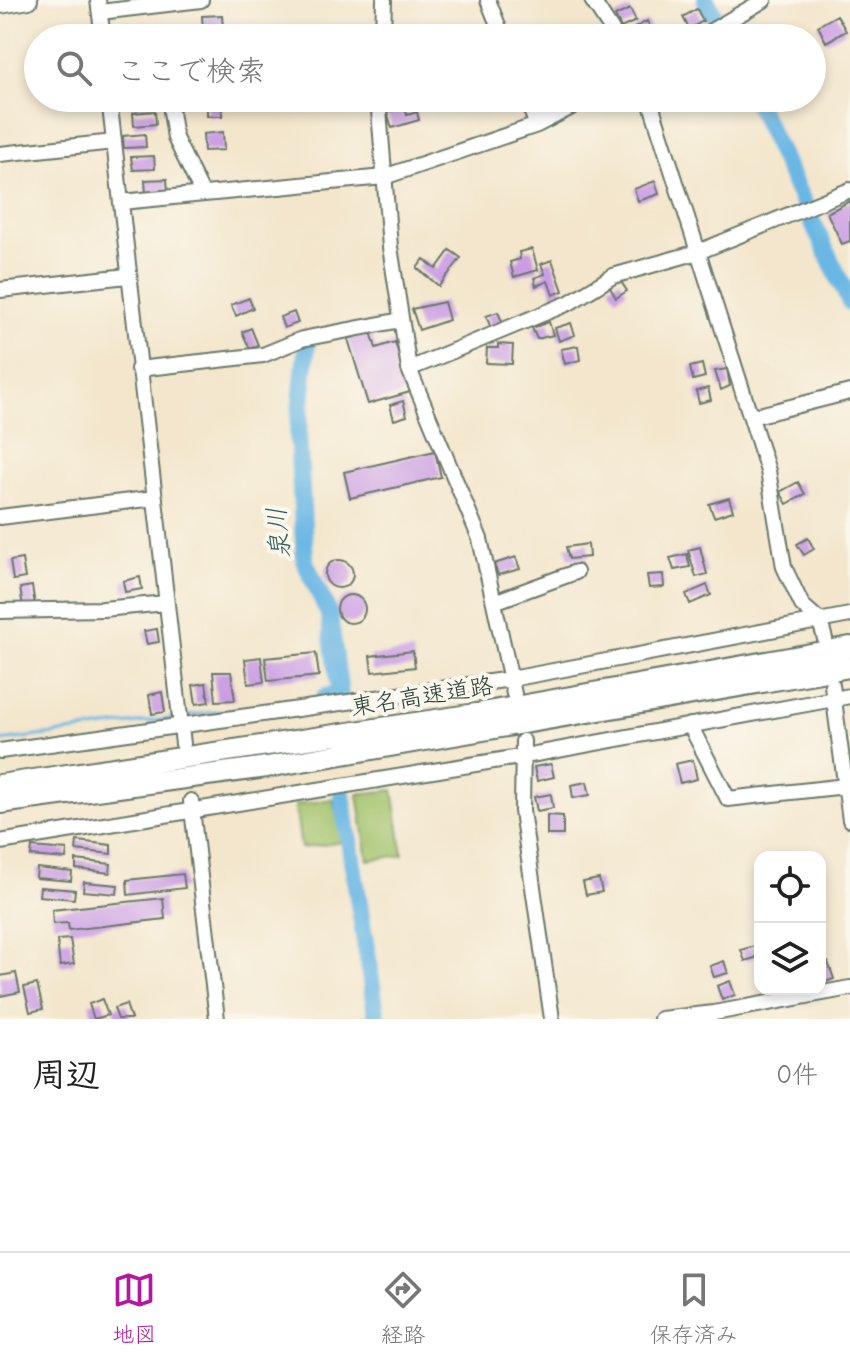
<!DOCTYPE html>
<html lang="ja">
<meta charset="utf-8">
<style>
body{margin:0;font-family:"Comic Neue","Klee One",sans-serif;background:#f6f6f6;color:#222}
.controls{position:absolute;right:24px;bottom:24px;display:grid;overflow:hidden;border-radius:16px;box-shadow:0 4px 12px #0003}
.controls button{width:72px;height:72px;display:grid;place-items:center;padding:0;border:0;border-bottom:2px solid #e0e0e0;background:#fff;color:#222;font:40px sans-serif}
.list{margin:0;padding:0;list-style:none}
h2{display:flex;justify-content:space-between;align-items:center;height:104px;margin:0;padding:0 32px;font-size:34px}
h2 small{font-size:26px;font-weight:400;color:#767676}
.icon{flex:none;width:44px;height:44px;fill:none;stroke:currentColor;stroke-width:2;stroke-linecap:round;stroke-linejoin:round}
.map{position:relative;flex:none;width:850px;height:1019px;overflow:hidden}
.search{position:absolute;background:#fff;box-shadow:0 4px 12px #0003;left:24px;right:24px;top:24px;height:88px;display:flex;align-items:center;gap:20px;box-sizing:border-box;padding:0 28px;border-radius:44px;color:#767676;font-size:30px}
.sheet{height:232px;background:#fff}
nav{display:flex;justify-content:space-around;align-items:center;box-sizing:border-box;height:112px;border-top:2px solid #e0e0e0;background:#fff;font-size:22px;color:#767676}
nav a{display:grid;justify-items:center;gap:4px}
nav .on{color:#b5179e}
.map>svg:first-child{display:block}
.green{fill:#a2c26b;stroke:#608050;stroke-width:2}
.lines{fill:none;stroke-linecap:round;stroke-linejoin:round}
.stream{stroke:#6ab7e4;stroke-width:3}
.river{stroke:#6ab7e4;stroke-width:18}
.building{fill:#cb9ee4}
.minor-casing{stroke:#697869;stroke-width:18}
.major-casing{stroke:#697869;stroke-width:20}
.highway-casing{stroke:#697869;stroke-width:24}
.minor{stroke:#fff;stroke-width:14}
.major{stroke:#fff;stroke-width:16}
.highway{stroke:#fff;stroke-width:20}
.labels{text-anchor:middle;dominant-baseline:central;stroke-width:8;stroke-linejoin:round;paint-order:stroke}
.street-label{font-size:24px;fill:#1f3d34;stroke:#fbf7ec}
.water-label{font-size:26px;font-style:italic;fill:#325c60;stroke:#fbf7ec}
</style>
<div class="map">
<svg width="850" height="1019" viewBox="0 0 850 1019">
<rect width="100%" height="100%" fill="#fbf7ec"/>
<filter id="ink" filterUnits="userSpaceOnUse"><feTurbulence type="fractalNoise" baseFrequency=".0125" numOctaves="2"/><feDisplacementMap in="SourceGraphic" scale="16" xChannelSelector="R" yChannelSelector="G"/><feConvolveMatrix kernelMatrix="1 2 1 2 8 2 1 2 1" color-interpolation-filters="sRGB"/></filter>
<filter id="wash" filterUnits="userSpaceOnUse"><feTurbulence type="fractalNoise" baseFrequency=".006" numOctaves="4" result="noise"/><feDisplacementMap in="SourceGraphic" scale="32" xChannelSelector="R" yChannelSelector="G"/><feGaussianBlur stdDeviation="1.8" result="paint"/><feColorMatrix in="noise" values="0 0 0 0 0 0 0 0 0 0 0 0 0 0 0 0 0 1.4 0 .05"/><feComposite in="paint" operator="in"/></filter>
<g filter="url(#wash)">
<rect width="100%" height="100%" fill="#f3e6cc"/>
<path class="green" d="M 393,790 L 403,855 L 368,860 L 358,794 Z
M 333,799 L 343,842 L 301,848 L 295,805 Z"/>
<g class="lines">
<path class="stream" d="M 186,716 L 325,697
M 0,741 L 175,718"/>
<path class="river" d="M 706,0 L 726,38
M 754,98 L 850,302
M 307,343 L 298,432 L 305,562 L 329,614 L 340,695 L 325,697 L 325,702
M 342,795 L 377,1019"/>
</g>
<g id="blocks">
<path class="building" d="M 630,9 L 636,21 L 621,28 L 615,16 Z
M 697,9 L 703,21 L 689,29 L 683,17 Z
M 222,15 L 223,30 L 203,31 L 202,16 Z
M 837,15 L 846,31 L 826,42 L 818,26 Z
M 647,21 L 653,33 L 637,38 L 633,29 Z
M 130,98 L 153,98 L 154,106 L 131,107 Z
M 207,98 L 222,98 L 222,116 L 207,116 Z
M 405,107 L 407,115 L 417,112 L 419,120 L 392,128 L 387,112 Z
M 155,111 L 156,124 L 134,126 L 133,113 Z
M 223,132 L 224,150 L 204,151 L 203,134 Z
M 145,134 L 146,147 L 124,148 L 123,136 Z
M 154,156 L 155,169 L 133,170 L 131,157 Z
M 167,179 L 168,192 L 146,194 L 145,180 Z
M 655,181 L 659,194 L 638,201 L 634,189 Z
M 850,201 L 850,241 L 842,244 L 827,213 Z
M 532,249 L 538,270 L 514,277 L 510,262 L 520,259 L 519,252 Z
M 450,250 L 461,258 L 439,286 L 417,268 L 424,259 L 436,269 Z
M 552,260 L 563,291 L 553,295 L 548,281 L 536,286 L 534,278 L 545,274 L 541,264 Z
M 620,280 L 627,291 L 616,298 L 609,286 Z
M 249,298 L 253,308 L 236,316 L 231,305 Z
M 444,302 L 449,320 L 419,330 L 412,309 Z
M 294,312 L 298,323 L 284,328 L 280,317 Z
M 498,312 L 503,324 L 491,328 L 486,316 Z
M 549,322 L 553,335 L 537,339 L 532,328 Z
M 571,323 L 575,335 L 559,341 L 555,328 Z
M 251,328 L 258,345 L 250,349 L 242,332 Z
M 371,332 L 376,348 L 395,342 L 410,392 L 368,404 L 348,339 Z
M 498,344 L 513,345 L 512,364 L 486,363 L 487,348 L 498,348 Z
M 578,346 L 580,360 L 565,364 L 561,349 Z
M 702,364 L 705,377 L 693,380 L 690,367 Z
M 727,369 L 730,386 L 721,390 L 715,371 Z
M 708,388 L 711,400 L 699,403 L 696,391 Z
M 403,401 L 407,416 L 394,420 L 390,405 Z
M 435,451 L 441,477 L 350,498 L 344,472 Z
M 798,482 L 805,494 L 787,504 L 780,492 Z
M 729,498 L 733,511 L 714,517 L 709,504 Z
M 808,538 L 814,549 L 804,555 L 797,544 Z
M 588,544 L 589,557 L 569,559 L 566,547 Z
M 700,547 L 707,574 L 696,577 L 688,550 Z
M 687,554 L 690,567 L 674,570 L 670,558 Z
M 516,557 L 520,569 L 498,575 L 494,564 Z
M 22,559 L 25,578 L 13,580 L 10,561 Z
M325 574a14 14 0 1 1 28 0a14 14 0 1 1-28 0Z
M 663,574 L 664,587 L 649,588 L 647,575 Z
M 140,577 L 142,589 L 125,592 L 123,581 Z
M 707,585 L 711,595 L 690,604 L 686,594 Z
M 32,586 L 35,605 L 23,607 L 20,588 Z
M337 609a14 14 0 1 1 28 0a14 14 0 1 1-28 0Z
M 157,629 L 159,642 L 147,644 L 144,631 Z
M 413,651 L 415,667 L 372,672 L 370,656 Z
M 316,653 L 319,676 L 268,681 L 265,658 Z
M 261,657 L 264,682 L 248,684 L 245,659 Z
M 213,672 L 231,672 L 235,700 L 216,701 Z
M 206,683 L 209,702 L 196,704 L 193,685 Z
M 162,692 L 165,712 L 152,714 L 149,695 Z
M 693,760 L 697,779 L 680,783 L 675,764 Z
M 551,764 L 554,777 L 537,781 L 534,767 Z
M 587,782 L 590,795 L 573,798 L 571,785 Z
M 551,794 L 553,808 L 537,811 L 534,797 Z
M 547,815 L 563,816 L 563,835 L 547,835 Z
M 77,841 L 111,845 L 111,854 L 76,850 Z
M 32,847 L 67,850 L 66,859 L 31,856 Z
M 76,860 L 111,864 L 110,873 L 76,869 Z
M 37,868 L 72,872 L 71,881 L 36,878 Z
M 183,874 L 185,888 L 128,895 L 127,880 Z
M 599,879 L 602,892 L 586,895 L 583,882 Z
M 84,882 L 118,885 L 117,894 L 83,891 Z
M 40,887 L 75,890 L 74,899 L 39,896 Z
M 163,898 L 165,919 L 69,930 L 68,923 L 53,924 L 52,910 Z
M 70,939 L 74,964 L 60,966 L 57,940 Z
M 755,946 L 758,957 L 745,961 L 741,950 Z
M 724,961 L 728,973 L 714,977 L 710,966 Z
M 828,962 L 834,979 L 820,984 L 820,965 Z
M 16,973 L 20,992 L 0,996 L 0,976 Z
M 730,981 L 735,995 L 722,1000 L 717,986 Z
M 37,984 L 43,1009 L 30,1012 L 24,987 Z
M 102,999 L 108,1015 L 94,1019 L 89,1004 Z
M 126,1004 L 131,1019 L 118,1019 L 114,1008 Z"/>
</g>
</g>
<g filter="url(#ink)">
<use href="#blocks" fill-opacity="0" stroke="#697869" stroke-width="2"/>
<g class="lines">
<defs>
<path id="minor" d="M 98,0 L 103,38
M 488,0 L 503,38
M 592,0 L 617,38
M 100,12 L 201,0
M 383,38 L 384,0
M 699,38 L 764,0
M 109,98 L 183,744
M 169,98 L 175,138 L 202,193
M 378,98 L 390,247 L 409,369 L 480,539 L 514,694
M 526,98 L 537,125
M 649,98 L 768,471 L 784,567 L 802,605 L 820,621 L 825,639
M 0,154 L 114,142
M 121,202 L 384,177 L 537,125 L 589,98
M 0,290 L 127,276
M 138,369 L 263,355 L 302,339 L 401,320
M 409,369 L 569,303 L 613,276 L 698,252 L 850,190
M 751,417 L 850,392
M 0,517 L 155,498
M 494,602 L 576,572
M 0,611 L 103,609 L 166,603
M 832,685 L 850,820
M 690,725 L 728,799 L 846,786
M 523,741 L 522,811 L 552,1019
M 0,751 L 511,679 L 850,615
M 191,801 L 217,1019
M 0,842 L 525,756 L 850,696
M 661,1019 L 714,1013 L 850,988"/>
<path id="major" d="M 0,5 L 29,0"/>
<path id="highway" d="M 0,785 L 476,714 L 850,647
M 0,803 L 267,767 L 850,667"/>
</defs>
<use href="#minor" class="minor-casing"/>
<use href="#major" class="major-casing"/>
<use href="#highway" class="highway-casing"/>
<use href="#minor" class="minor"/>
<use href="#major" class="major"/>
<use href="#highway" class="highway"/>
</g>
</g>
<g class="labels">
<g class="street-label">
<text transform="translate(422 696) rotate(-9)">東名高速道路</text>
</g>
<g class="water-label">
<text transform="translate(279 533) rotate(-95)">泉川</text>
</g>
</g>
</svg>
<div class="controls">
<button><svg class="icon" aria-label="locate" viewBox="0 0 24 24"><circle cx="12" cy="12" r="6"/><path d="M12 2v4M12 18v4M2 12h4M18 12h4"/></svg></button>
<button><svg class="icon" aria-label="layers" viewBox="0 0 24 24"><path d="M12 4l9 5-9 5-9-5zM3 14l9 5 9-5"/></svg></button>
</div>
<div class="search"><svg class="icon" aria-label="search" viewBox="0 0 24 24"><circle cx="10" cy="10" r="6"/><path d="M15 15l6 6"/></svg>ここで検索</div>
</div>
<section class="sheet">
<h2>周辺<small>0件</small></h2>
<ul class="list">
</ul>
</section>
<nav>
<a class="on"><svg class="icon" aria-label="map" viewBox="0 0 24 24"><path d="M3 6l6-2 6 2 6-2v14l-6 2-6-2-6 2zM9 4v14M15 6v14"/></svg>地図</a>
<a><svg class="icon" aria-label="directions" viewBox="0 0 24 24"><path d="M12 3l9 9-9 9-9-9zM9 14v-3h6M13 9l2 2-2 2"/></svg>経路</a>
<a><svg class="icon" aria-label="saved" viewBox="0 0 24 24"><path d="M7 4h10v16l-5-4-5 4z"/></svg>保存済み</a>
</nav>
